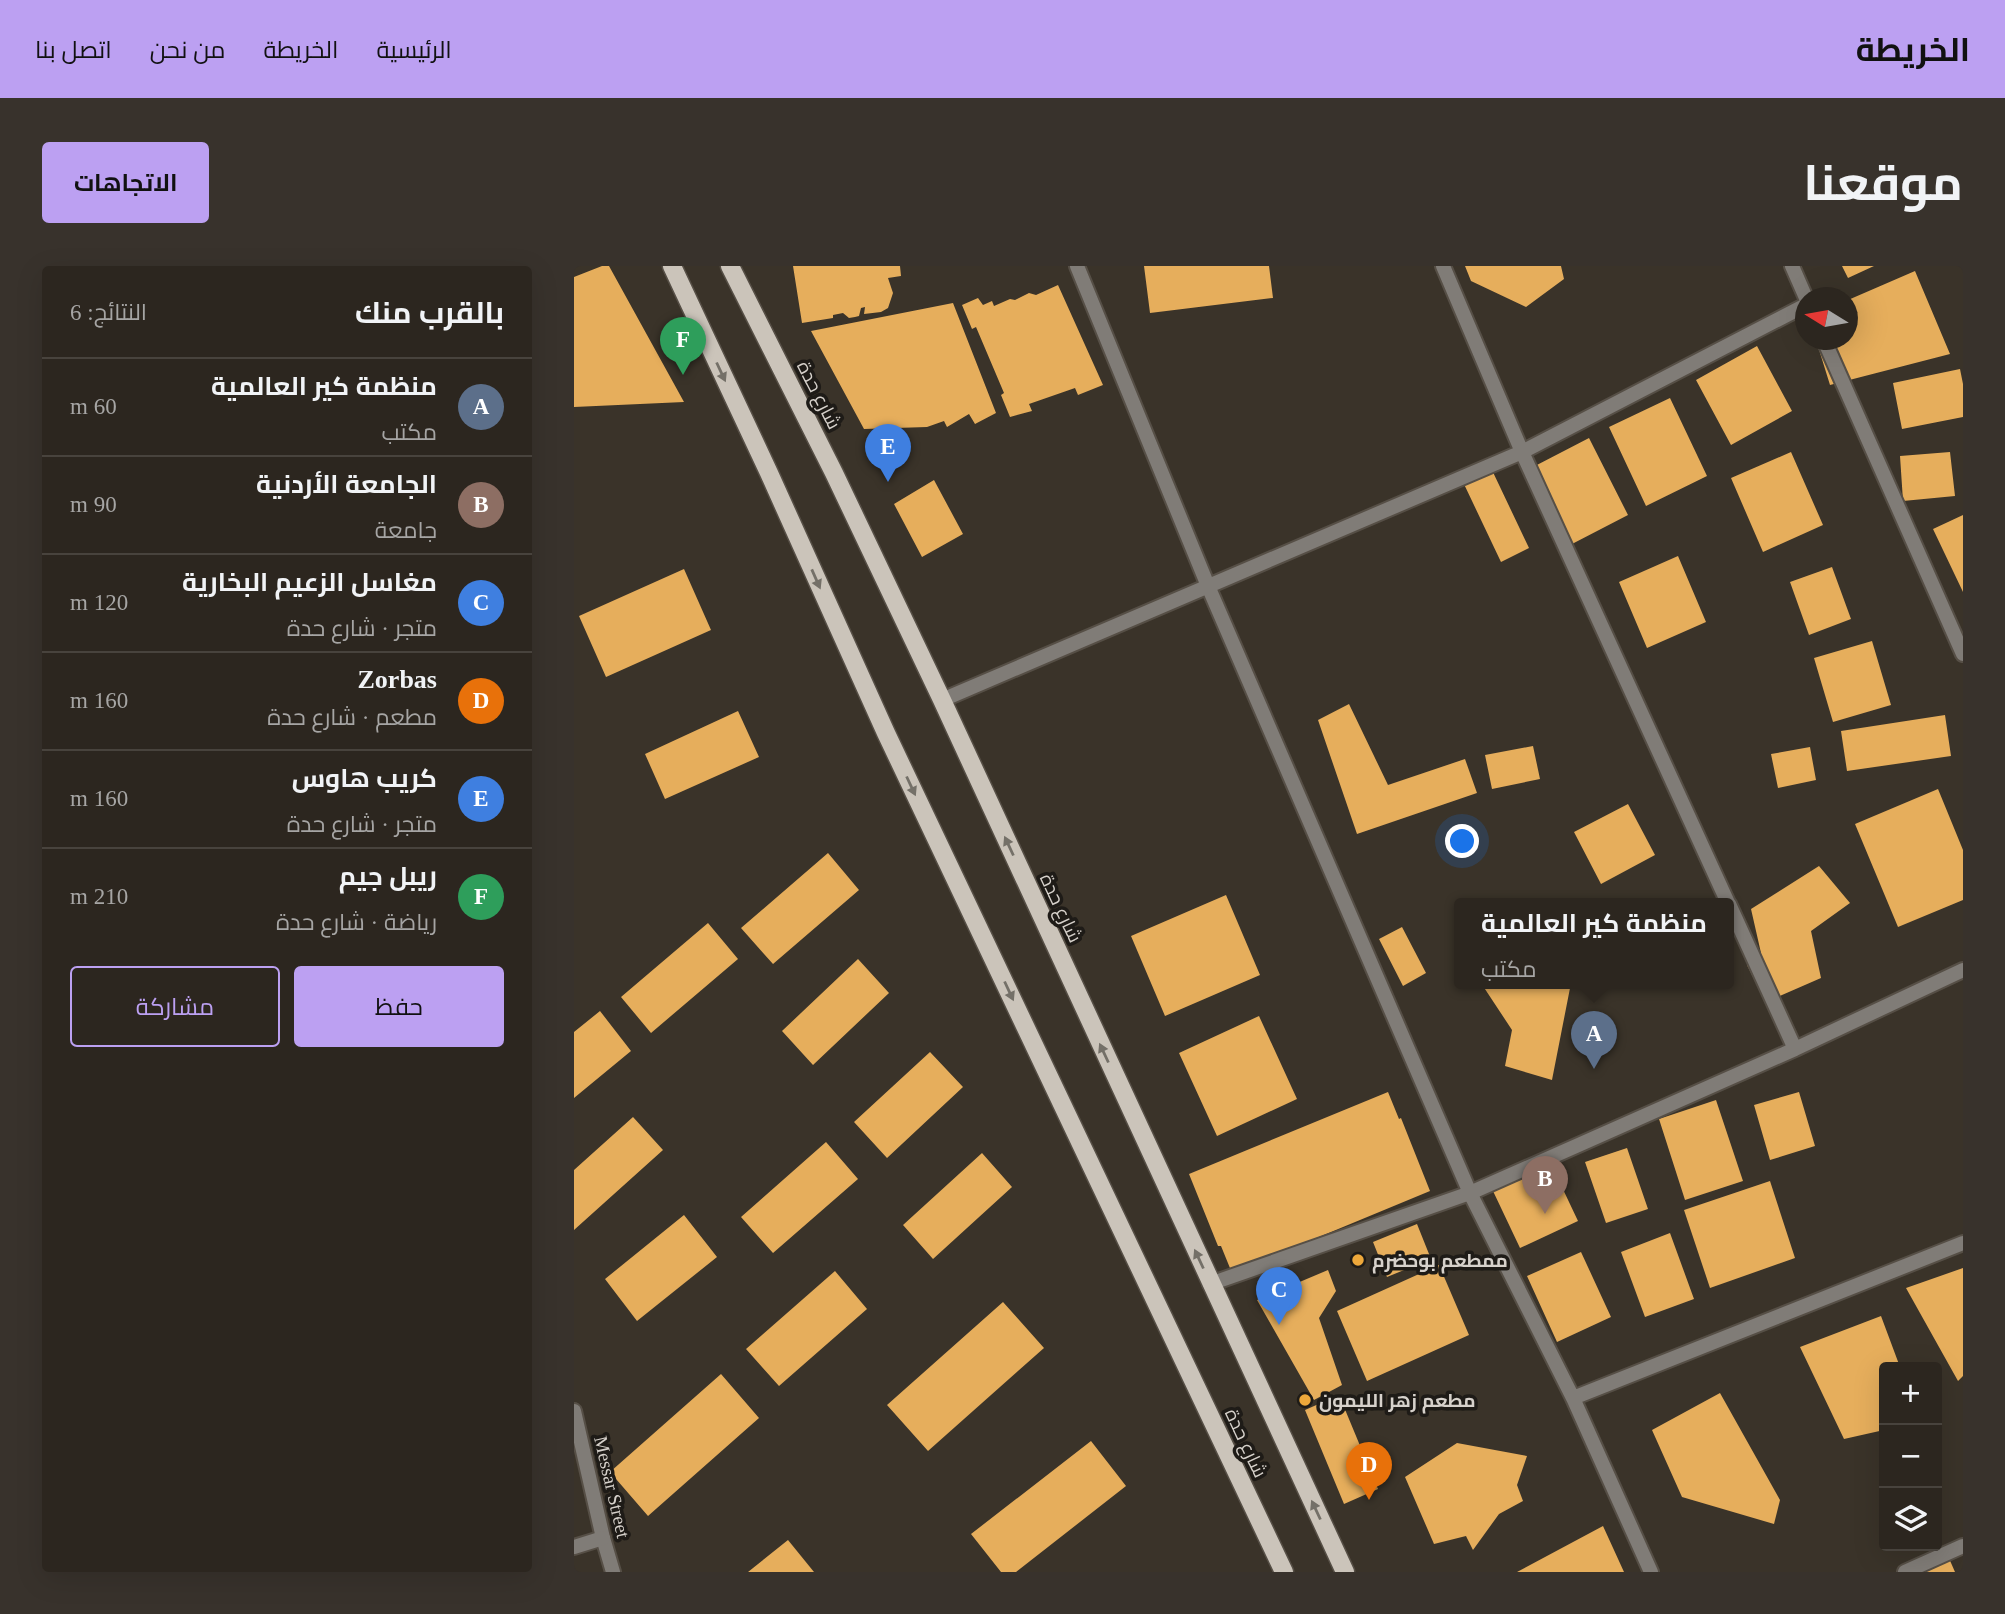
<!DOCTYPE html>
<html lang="ar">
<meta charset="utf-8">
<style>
body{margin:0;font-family:"Times New Roman",Cairo,serif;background:#38322c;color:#f1f3f6;direction:rtl}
.controls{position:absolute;right:21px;bottom:21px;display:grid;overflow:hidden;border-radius:7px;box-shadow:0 7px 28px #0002}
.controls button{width:63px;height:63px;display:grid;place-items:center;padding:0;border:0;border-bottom:2px solid #48433d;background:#2c261f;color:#f1f3f6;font:35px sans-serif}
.compass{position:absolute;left:1221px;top:21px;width:63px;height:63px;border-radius:50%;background:#2c261f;box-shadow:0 7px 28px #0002;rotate:281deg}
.you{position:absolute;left:889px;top:576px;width:24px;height:24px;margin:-18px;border:5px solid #fff;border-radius:50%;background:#1a73e8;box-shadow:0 0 0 10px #1a73e833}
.badge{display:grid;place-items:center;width:46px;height:46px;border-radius:50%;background:#bca0f2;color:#fff;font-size:23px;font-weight:700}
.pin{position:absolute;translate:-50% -58px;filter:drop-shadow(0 2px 4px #0008)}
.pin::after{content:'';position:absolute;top:37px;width:24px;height:21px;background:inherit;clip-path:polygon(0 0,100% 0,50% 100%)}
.popup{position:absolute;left:880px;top:632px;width:280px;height:91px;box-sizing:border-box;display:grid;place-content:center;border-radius:7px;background:#2c261f;filter:drop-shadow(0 2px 5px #0005);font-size:23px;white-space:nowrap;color:#a6a5a4}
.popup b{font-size:26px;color:#f1f3f6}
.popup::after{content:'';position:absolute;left:50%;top:100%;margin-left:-14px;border:14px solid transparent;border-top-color:#2c261f}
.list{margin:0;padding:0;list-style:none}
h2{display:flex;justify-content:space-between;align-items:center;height:91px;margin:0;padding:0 28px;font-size:30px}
h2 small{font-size:23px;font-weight:400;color:#a6a5a4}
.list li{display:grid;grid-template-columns:46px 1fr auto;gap:21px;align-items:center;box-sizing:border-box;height:98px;padding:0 28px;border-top:2px solid #48433d}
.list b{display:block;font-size:26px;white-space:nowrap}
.list p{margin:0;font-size:23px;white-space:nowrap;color:#a6a5a4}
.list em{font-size:23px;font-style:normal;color:#a6a5a4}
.actions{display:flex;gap:14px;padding:21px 28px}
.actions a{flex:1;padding:16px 0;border:2px solid #bca0f2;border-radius:7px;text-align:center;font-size:24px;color:#bca0f2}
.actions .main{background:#bca0f2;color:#111}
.icon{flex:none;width:38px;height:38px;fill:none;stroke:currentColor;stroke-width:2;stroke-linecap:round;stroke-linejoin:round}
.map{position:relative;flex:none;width:1389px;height:1306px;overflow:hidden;direction:ltr;border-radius:7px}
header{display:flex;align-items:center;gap:42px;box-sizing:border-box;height:98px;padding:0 35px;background:#bca0f2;color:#111}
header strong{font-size:33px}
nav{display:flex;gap:38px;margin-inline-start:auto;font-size:24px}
.intro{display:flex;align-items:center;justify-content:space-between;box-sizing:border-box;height:168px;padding:0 42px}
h1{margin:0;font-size:49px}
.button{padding:18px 32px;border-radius:7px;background:#bca0f2;color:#111;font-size:24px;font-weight:700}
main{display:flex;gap:42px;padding:0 42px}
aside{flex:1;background:#2c261f;border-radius:7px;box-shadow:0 7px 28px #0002}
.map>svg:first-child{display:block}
.building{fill:#e6ae5c}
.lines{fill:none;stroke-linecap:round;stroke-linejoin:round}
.minor-casing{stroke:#564f46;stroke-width:18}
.tertiary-casing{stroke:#564f46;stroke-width:18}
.primary-casing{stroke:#564f46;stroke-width:21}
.minor{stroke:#807c77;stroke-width:14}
.tertiary{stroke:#807c77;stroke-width:14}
.primary{stroke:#cbc4ba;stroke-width:18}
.oneway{fill:#747068}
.poi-dot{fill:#eda83b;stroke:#1e1b17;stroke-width:2.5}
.labels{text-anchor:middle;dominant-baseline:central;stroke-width:7;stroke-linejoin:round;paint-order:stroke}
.street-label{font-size:19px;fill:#d6d1cb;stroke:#1e1b17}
.poi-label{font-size:19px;font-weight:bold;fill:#d6d1cb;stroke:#1e1b17;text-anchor:start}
</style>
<header>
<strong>الخريطة</strong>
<nav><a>الرئيسية</a><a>الخريطة</a><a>من نحن</a><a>اتصل بنا</a></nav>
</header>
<div class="intro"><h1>موقعنا</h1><a class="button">الاتجاهات</a></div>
<main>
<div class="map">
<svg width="1389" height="1306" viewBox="0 0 1389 1306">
<rect width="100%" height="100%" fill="#3a3329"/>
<path class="building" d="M 28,0 L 35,0 L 110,136 L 0,141 L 0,11 Z
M 219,0 L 326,0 L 327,10 L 314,12 L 319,27 L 314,42 L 307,46 L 290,48 L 291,41 L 287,42 L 285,50 L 281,51 L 275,52 L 269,47 L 259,49 L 259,52 L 228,57 Z
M 570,0 L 695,0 L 699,32 L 576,47 Z
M 891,0 L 987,0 L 990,13 L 952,41 L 897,15 Z
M 1268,0 L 1300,0 L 1274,12 Z
M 1341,5 L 1376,88 L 1256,119 L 1242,74 L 1274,74 L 1274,34 Z
M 484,19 L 529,119 L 504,129 L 501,122 L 455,138 L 458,145 L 436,151 L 427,129 L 430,127 L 402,61 L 398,63 L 388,39 L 404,32 L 409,39 L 418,35 L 420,40 L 436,33 L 441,34 L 455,27 L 462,29 Z
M 379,37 L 422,147 L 401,158 L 395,148 L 373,161 L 370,155 L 353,161 L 290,163 L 237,65 Z
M 1183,80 L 1218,145 L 1157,179 L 1122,114 Z
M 1386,103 L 1389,118 L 1389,151 L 1328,163 L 1319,117 Z
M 1096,132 L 1133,210 L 1072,240 L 1035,161 Z
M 1015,172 L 1054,249 L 998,278 L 959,201 Z
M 1217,186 L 1249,259 L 1189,286 L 1157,212 Z
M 1376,186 L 1381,230 L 1329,235 L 1326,190 Z
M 917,202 L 955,282 L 927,296 L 889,216 Z
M 360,214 L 389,268 L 348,291 L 320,238 Z
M 1389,249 L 1389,326 L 1359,263 Z
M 1104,290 L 1132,356 L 1073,382 L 1045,316 Z
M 1258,301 L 1277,353 L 1235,369 L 1216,316 Z
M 110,303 L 137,364 L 32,411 L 5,350 Z
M 1298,375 L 1317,439 L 1259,456 L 1240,392 Z
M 775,438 L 814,519 L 891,493 L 903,527 L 783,568 L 744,454 Z
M 164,445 L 185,491 L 91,533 L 71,488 Z
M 1371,449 L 1377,490 L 1273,505 L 1267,465 Z
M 959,480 L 966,513 L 918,523 L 911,489 Z
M 1236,481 L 1242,514 L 1204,522 L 1197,488 Z
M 1364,523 L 1389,584 L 1389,634 L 1324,661 L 1281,558 Z
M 1054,538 L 1081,589 L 1027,618 L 1000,566 Z
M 254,587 L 285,624 L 199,698 L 167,662 Z
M 1245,600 L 1276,637 L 1237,665 L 1247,712 L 1192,736 L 1173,699 L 1187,687 L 1177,643 Z
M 652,629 L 686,709 L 591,750 L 557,670 Z
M 134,657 L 164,693 L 77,767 L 47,731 Z
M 828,661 L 852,707 L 829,720 L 805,673 Z
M 284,693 L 315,727 L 239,799 L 208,765 Z
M 907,717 L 997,717 L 978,814 L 931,800 L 938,764 Z
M 26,745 L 57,785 L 0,832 L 0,766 Z
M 685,750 L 723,833 L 643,870 L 605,787 Z
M 356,786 L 389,821 L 313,892 L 280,856 Z
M 814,826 L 825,853 L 827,852 L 856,925 L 658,1007 L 647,980 L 644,980 L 615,908 Z
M 1225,826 L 1241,880 L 1196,894 L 1180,839 Z
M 1142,834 L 1169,915 L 1111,934 L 1085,853 Z
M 59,851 L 89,884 L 0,964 L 0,904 Z
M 252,876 L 284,913 L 199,987 L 167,951 Z
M 1053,882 L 1074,943 L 1032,957 L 1011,896 Z
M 408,887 L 438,921 L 359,993 L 329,959 Z
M 977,898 L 1004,955 L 946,982 L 919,925 Z
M 1196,915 L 1221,992 L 1136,1022 L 1110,944 Z
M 110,949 L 143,991 L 63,1055 L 31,1013 Z
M 843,958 L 857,993 L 813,1011 L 799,976 Z
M 1096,967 L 1120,1033 L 1071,1051 L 1047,986 Z
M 1007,986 L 1037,1051 L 983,1076 L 953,1010 Z
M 865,999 L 895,1069 L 793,1115 L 763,1045 Z
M 1389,1002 L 1389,1110 L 1384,1115 L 1332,1022 Z
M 754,1004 L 762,1025 L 745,1052 L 768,1119 L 740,1134 L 683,1034 Z
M 261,1005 L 293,1043 L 205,1120 L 172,1083 Z
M 429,1036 L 470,1082 L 354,1185 L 313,1139 Z
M 1307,1050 L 1326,1101 L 1310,1101 L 1310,1164 L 1270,1173 L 1226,1081 Z
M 147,1108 L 185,1152 L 74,1250 L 36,1206 Z
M 1146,1127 L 1206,1234 L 1200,1258 L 1108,1231 L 1078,1164 Z
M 765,1129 L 804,1223 L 770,1238 L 731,1144 Z
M 517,1175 L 552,1220 L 442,1306 L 427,1306 L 397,1268 Z
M 883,1177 L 953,1190 L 943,1219 L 949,1235 L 925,1248 L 899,1284 L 892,1270 L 860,1278 L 831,1211 Z
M 1029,1260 L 1050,1306 L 943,1306 Z
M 214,1274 L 240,1306 L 174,1306 Z
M 1374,1290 L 1381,1306 L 1340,1306 Z"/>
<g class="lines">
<defs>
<path id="minor" d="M 503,0 L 634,320 L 896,927 L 999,1132 L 1077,1306
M 869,0 L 948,186 L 1154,637
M 1218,0 L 1232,32
M 1250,74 L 1389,388
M 368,434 L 948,186 L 1232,39
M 1155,638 L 1221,783
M 636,1018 L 896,927 L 1221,783 L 1389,704
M 999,1132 L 1389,977
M 0,1145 L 29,1272 L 39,1306
M 1331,1306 L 1389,1280"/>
<path id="tertiary" d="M 0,1281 L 29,1272"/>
<path id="primary" d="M 98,0 L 195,207 L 312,467 L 710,1306
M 156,0 L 260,207 L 368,434 L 771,1306"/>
</defs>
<use href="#minor" class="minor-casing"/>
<use href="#tertiary" class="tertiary-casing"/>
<use href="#primary" class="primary-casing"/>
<use href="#minor" class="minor"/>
<use href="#tertiary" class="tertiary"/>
<use href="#primary" class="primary"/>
</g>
<defs><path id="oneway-solid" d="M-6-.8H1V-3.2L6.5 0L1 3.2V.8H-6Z" transform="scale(1.75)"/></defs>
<g class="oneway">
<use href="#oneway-solid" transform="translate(147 106) rotate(65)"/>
<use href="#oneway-solid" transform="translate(242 313) rotate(66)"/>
<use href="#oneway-solid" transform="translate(337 520) rotate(65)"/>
<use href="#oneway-solid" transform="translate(435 580) rotate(-115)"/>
<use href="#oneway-solid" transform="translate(435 725) rotate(65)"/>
<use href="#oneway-solid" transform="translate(530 787) rotate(-115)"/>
<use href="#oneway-solid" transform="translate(625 993) rotate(-115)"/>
<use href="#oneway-solid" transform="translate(742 1244) rotate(-115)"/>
</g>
<g class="poi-dot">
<circle cx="784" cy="994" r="7"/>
<circle cx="731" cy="1134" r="7"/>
</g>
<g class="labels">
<g class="street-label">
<text transform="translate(245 129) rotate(63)">شارع حدة</text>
<text transform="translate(487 642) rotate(65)">شارع حدة</text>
<text transform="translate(672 1177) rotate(65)">شارع حدة</text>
<text transform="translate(38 1221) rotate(77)">Messar Street</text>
</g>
<g class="poi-label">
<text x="798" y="994">ممطعم بوحضرم</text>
<text x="745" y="1134">مطعم زهر الليمون</text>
</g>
</g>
</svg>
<div class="controls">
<button>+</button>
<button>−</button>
<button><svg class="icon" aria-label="layers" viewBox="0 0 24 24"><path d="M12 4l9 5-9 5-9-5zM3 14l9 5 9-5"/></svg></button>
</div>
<svg class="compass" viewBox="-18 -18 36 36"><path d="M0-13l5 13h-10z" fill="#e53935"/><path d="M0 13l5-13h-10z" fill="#a6a5a4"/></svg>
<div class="you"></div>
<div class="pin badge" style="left:1020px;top:803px;background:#5c6f8a">A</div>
<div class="popup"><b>منظمة كير العالمية</b>مكتب</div>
<div class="pin badge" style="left:971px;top:948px;background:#8d6e63">B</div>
<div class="pin badge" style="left:705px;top:1059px;background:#3f7fe0">C</div>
<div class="pin badge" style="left:795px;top:1234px;background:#e8710a">D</div>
<div class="pin badge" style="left:314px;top:216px;background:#3f7fe0">E</div>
<div class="pin badge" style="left:109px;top:109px;background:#2e9e5b">F</div>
</div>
<aside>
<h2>بالقرب منك<small>النتائج: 6</small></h2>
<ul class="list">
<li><span class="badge" style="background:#5c6f8a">A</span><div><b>منظمة كير العالمية</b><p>مكتب</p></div><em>60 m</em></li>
<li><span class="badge" style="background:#8d6e63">B</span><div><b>الجامعة الأردنية</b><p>جامعة</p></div><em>90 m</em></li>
<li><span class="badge" style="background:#3f7fe0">C</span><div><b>مغاسل الزعيم البخارية</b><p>متجر · شارع حدة</p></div><em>120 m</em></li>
<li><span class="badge" style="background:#e8710a">D</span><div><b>Zorbas</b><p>مطعم · شارع حدة</p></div><em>160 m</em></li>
<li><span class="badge" style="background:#3f7fe0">E</span><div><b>كريب هاوس</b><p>متجر · شارع حدة</p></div><em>160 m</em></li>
<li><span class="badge" style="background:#2e9e5b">F</span><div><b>ريبل جيم</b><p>رياضة · شارع حدة</p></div><em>210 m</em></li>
</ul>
<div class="actions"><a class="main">حفظ</a><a>مشاركة</a></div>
</aside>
</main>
